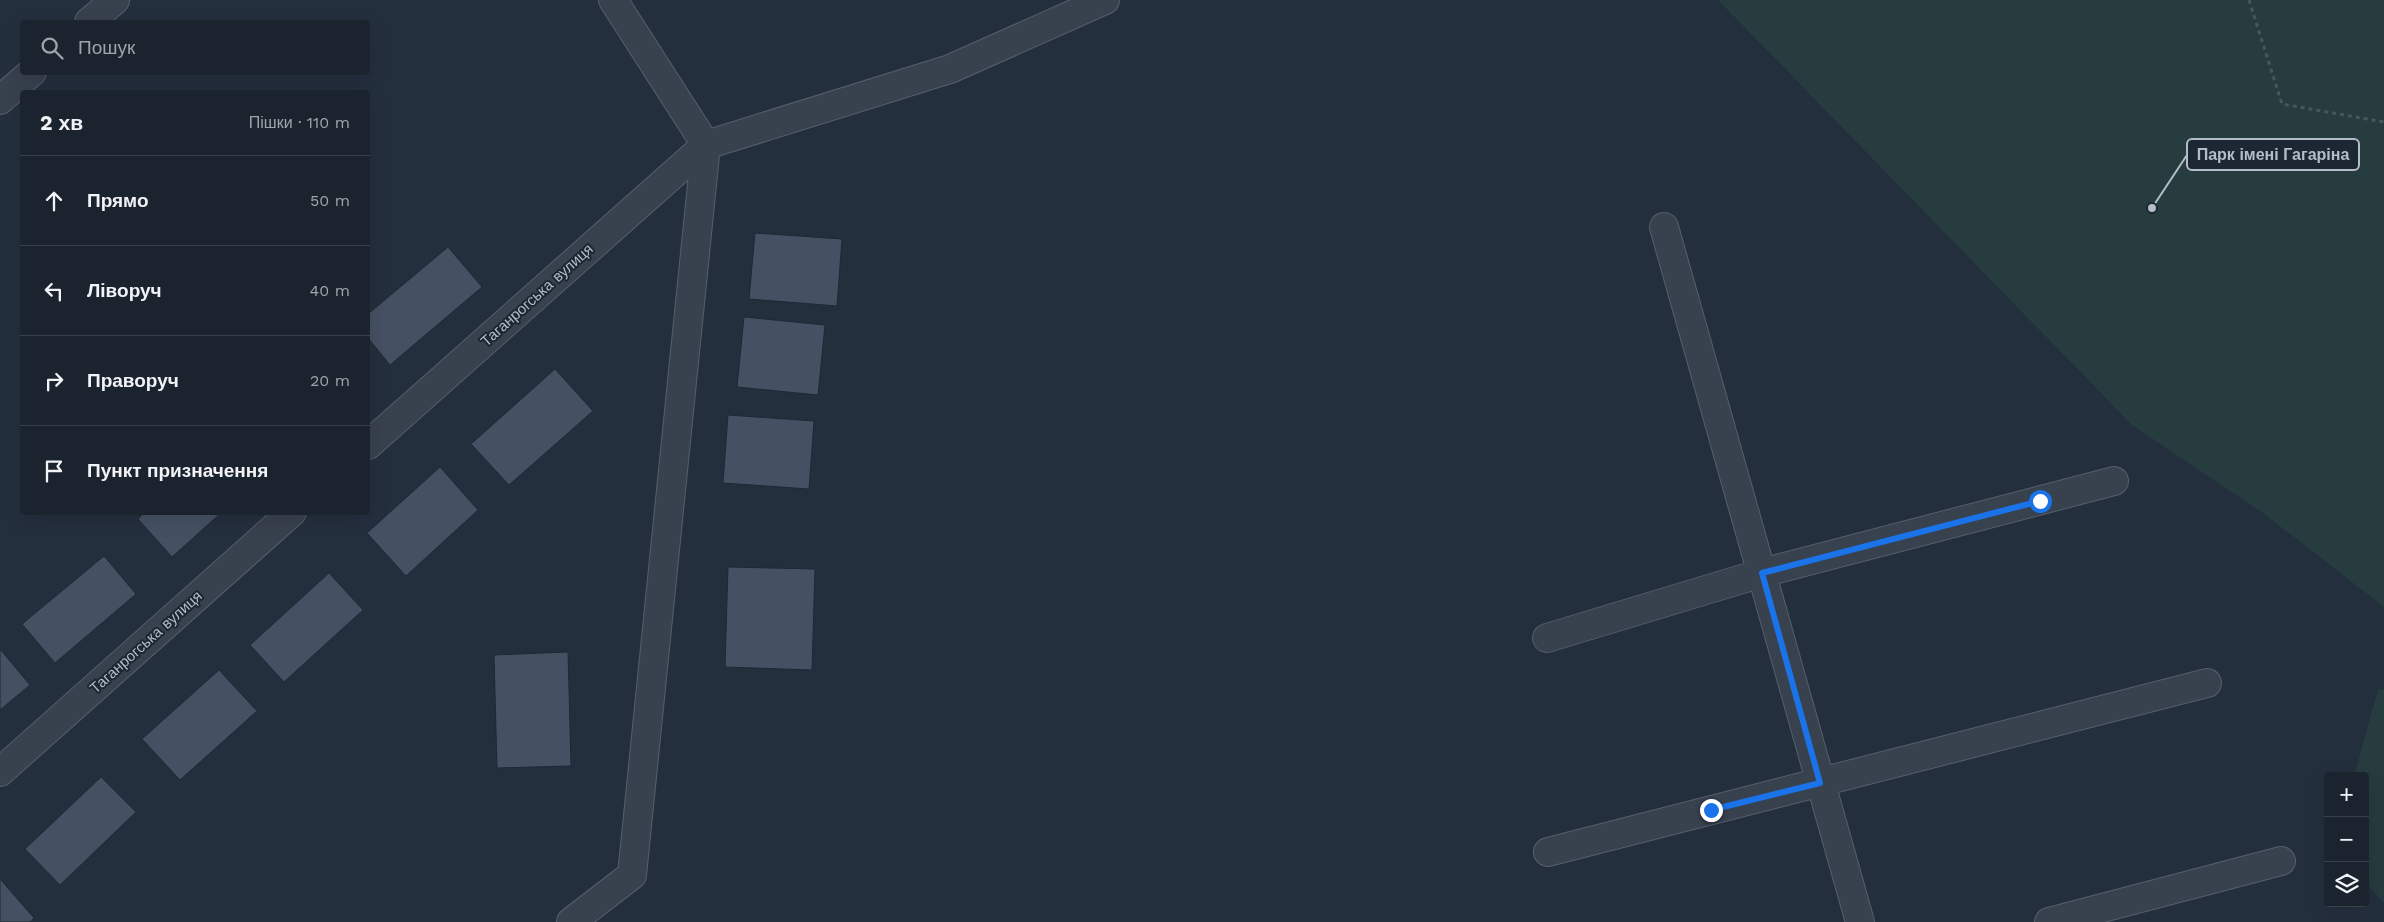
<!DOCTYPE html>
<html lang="uk">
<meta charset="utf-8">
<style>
body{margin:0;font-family:"Work Sans",sans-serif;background:#282f3a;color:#f1f3f6}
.controls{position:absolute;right:15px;bottom:15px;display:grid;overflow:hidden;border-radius:5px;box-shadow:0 5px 20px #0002}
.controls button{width:45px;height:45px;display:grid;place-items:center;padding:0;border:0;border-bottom:1px solid #39404a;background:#1b232e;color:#f1f3f6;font:25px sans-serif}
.stop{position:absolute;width:15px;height:15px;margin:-11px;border:4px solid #1a73e8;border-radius:50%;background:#fff}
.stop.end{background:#1a73e8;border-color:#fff;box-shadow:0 1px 5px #0008}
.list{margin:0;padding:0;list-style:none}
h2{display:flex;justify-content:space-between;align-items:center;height:65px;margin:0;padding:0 20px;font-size:21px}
h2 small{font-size:16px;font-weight:400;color:#a0a4aa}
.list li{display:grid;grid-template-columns:32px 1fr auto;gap:15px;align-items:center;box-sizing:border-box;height:90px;padding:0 20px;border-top:1px solid #39404a}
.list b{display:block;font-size:19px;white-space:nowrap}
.list em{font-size:16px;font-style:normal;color:#a0a4aa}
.icon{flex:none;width:28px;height:28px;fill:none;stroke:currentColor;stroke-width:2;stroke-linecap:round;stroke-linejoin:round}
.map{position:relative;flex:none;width:2384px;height:922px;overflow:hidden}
.search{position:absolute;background:#1b232e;box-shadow:0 5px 20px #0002;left:20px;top:20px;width:350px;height:55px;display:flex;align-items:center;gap:12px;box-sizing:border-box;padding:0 18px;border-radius:5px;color:#a0a4aa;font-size:19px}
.panel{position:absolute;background:#1b232e;box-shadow:0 5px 20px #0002;left:20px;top:90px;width:350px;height:425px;border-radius:5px}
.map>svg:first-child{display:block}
.green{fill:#263c3f}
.building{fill:#455162;stroke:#1f2835}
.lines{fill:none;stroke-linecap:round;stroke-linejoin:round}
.minor-casing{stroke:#565f6c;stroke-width:30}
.path{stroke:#44595c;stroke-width:3;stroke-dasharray:4 4;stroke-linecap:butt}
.minor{stroke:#38414e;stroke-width:28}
.route{stroke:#1a73e8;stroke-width:6}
.labels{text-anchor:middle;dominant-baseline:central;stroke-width:4;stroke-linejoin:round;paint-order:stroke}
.street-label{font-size:15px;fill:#b4bcc9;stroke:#1d2633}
.leader{fill:none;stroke:#b4bcc9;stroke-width:2}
.callout-dot{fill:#b4bcc9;stroke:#1d2633;stroke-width:2}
.callout{fill:#1d2633;stroke:#b4bcc9;stroke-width:2}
.callout-label{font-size:16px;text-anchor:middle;font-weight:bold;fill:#b4bcc9}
</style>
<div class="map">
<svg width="2384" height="922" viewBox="0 0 2384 922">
<rect width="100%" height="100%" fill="#242f3e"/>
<path class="green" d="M 1718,0 L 2384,0 L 2384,607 L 2263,513 L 2132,425 Z
M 2384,689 L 2384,903 L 2365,882 L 2365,776 L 2354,776 L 2378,690 Z"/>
<path class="building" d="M 755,233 L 842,239 L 837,306 L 749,299 Z
M 448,247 L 482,287 L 390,365 L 368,338 L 368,314 Z
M 744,317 L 825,325 L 818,395 L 737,387 Z
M 555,369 L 593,411 L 509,485 L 471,444 Z
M 728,415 L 814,421 L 809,489 L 723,483 Z
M 440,467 L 478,510 L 406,576 L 367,533 Z
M 145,512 L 222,512 L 172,557 L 138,519 Z
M 104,556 L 136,594 L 55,663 L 22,624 Z
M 728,567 L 815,569 L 812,670 L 725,667 Z
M 329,573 L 363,610 L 284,682 L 250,645 Z
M 0,649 L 30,685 L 0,710 Z
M 568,652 L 571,766 L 497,768 L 494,655 Z
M 219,670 L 257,711 L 180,780 L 142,739 Z
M 101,777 L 136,812 L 60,885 L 25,849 Z
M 0,879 L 34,918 L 30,922 L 0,922 Z"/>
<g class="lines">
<defs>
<path id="minor" d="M 89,22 L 115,0
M 0,100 L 32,72
M 1664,227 L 1860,922
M 368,445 L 706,145 L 950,69 L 1105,0
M 1547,638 L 1762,573 L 2114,481
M 0,772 L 292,512
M 1548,852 L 2207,683
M 571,922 L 632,875 L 706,145 L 613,0
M 2049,922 L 2281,861"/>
</defs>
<use href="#minor" class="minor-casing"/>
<path class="path" d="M 2249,0 L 2282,104 L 2384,122"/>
<use href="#minor" class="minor"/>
</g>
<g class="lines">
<path class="route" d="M 1711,810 L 1820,783 L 1762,573 L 2040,501"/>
</g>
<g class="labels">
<g class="street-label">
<text transform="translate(537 295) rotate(-42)">Таганрогська вулиця</text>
<text transform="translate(146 642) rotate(-42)">Таганрогська вулиця</text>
</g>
</g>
<path class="leader" d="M2152 208L2187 155"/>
<circle class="callout-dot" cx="2152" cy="208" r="5"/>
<rect class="callout" x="2187" y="139" width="172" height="31" rx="5"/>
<g class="callout-label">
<text x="2273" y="160">Парк імені Гагаріна</text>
</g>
</svg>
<div class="controls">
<button>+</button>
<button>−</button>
<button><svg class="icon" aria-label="layers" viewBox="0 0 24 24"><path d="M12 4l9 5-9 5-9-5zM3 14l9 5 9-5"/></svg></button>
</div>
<div class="stop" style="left:2040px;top:501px"></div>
<div class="stop end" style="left:1711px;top:810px"></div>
<div class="search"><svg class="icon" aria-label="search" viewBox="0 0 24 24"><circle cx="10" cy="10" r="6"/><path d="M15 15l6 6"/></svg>Пошук</div>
<section class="panel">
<h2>2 хв<small>Пішки · 110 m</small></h2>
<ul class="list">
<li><svg class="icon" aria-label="ahead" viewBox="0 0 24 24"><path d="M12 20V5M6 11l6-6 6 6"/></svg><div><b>Прямо</b></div><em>50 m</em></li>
<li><svg class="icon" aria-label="left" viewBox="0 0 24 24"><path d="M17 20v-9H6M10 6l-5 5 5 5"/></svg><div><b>Ліворуч</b></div><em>40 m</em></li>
<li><svg class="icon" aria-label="right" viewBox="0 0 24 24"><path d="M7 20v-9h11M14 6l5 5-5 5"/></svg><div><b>Праворуч</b></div><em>20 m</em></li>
<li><svg class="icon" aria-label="arrive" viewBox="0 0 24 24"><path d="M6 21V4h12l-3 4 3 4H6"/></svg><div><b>Пункт призначення</b></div></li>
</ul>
</section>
</div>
